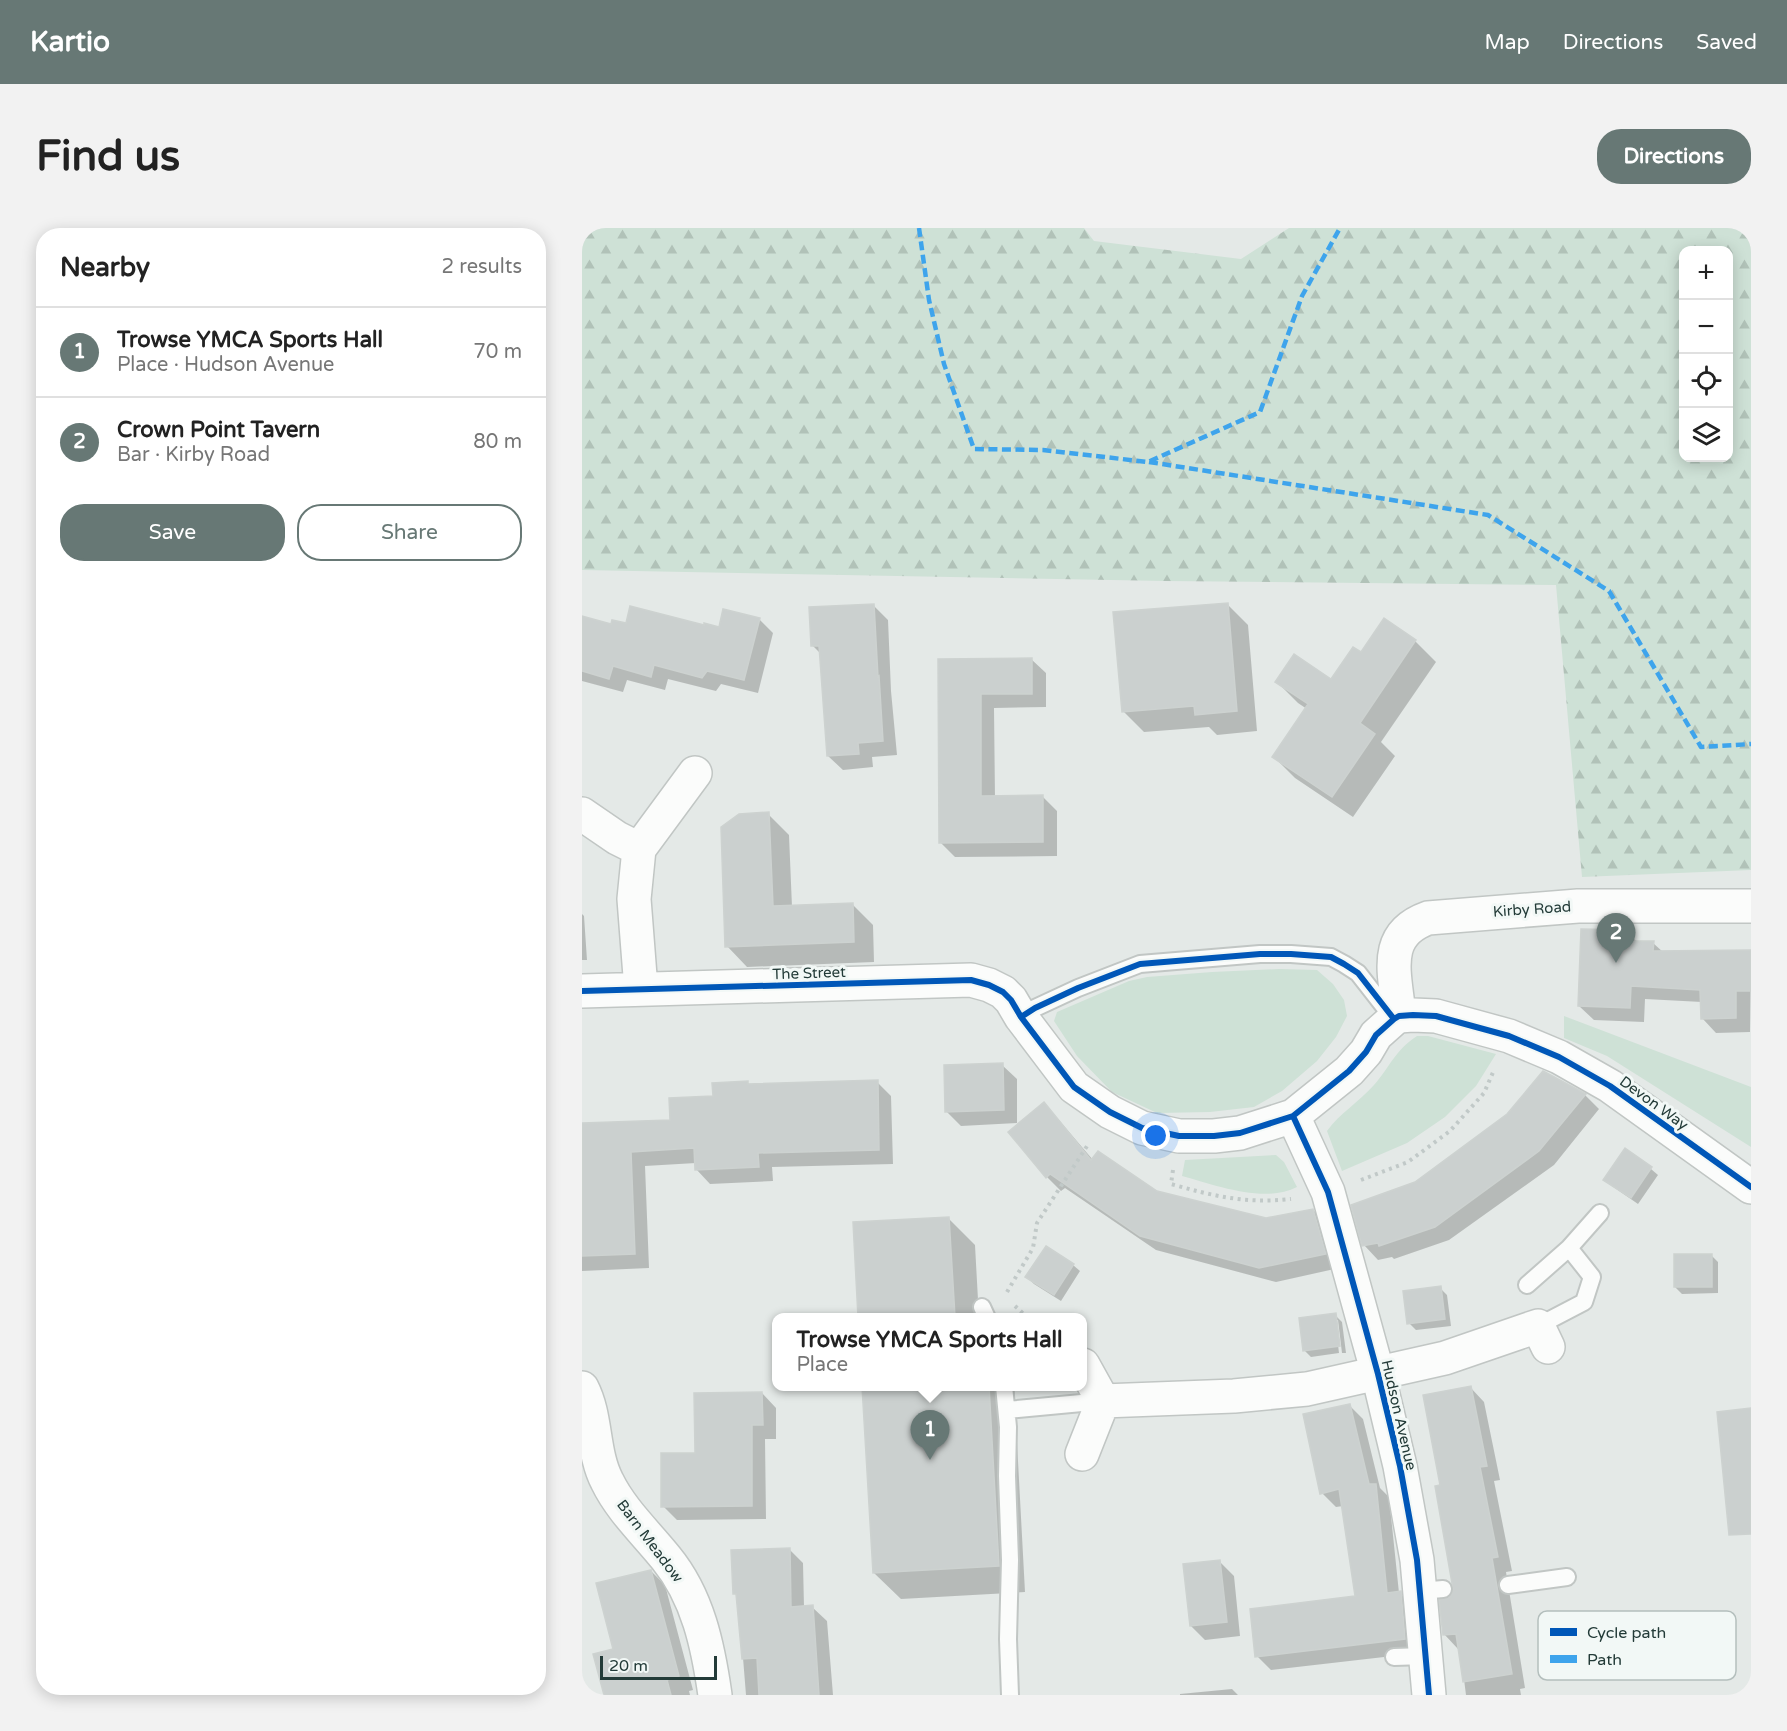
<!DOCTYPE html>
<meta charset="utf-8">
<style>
body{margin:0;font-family:"Varela Round",sans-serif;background:#f2f2f2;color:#222}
.controls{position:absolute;right:18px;top:18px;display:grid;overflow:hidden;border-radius:12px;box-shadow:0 3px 15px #0003}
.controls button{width:54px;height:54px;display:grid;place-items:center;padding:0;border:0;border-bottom:2px solid #e0e0e0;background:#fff;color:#222;font:30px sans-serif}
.scale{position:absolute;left:18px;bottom:15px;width:117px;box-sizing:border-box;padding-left:6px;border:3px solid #233b38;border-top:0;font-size:16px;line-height:21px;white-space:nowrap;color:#233b38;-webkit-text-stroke:4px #f2f8f6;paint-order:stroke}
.you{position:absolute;left:574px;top:908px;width:21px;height:21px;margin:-15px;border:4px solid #fff;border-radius:50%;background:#1a73e8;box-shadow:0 0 0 9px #1a73e833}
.badge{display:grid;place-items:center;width:39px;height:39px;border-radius:50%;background:#677875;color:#fff;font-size:20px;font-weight:700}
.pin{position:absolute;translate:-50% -50px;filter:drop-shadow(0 2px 3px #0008)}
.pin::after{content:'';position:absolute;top:32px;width:21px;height:18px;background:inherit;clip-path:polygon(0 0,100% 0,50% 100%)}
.popup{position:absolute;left:190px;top:1085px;width:315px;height:78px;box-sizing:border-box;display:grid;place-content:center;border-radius:12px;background:#fff;filter:drop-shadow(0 2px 4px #0005);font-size:20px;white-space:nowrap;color:#767676}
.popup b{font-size:22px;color:#222}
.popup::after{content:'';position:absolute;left:50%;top:100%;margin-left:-12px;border:12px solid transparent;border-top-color:#fff}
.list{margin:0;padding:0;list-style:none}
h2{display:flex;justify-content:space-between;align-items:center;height:78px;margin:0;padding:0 24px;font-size:26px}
h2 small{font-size:20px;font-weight:400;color:#767676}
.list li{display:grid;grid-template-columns:39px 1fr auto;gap:18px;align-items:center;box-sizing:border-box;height:90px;padding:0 24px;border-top:2px solid #e0e0e0}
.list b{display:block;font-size:22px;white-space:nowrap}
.list p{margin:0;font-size:20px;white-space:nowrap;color:#767676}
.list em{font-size:20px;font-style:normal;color:#767676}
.actions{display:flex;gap:12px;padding:18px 24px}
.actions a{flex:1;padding:14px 0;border:2px solid #677875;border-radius:24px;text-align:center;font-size:21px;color:#677875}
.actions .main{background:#677875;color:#fff}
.icon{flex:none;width:33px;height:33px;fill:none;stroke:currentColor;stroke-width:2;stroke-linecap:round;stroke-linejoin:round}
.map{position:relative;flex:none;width:1169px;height:1467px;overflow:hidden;border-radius:24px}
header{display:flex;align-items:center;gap:36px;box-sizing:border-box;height:84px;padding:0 30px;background:#677875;color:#fff}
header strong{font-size:28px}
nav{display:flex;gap:33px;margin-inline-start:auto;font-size:21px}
.intro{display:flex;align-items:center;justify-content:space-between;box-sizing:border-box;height:144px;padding:0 36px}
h1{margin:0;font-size:42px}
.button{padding:15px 27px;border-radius:24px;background:#677875;color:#fff;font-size:21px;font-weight:700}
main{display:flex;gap:36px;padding:0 36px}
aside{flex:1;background:#fff;border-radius:24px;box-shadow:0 3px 15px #0003}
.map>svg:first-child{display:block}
.grass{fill:#cee1d6}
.forest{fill:url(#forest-firs);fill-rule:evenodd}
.shadow{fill:#0003}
.building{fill:#cbd0cf;stroke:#cdd2d0;stroke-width:1.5}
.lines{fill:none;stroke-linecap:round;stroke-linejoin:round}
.service-casing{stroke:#c1c6c4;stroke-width:20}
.minor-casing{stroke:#c1c6c4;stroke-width:36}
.path{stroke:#c1c9c8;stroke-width:4;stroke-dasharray:3 4.5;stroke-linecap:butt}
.service{stroke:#fbfcfb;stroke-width:16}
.minor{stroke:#fbfcfb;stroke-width:33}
.quiet{stroke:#3ea4ec;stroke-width:4.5;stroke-dasharray:9 4.5;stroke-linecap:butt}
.cycleway-casing{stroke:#f2f8f6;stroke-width:10}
.cycleway{stroke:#0057b8;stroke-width:6}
.labels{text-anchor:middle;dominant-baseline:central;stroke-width:6;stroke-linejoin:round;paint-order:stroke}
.street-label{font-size:15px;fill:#233b38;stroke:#f2f8f6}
.key{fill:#f2f8f6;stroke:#b4bfbd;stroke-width:1.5}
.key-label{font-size:16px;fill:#233b38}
</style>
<header>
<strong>Kartio</strong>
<nav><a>Map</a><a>Directions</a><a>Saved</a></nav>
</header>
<div class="intro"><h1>Find us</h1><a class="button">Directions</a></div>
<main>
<aside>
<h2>Nearby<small>2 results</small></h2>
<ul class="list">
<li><span class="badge">1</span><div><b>Trowse YMCA Sports Hall</b><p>Place · Hudson Avenue</p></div><em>70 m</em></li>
<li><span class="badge">2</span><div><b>Crown Point Tavern</b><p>Bar · Kirby Road</p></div><em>80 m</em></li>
</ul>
<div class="actions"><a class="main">Save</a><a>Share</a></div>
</aside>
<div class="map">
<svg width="1169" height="1467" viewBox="0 0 1169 1467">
<defs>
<pattern id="forest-firs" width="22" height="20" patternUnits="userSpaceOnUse" patternTransform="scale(1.5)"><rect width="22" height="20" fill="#cee1d6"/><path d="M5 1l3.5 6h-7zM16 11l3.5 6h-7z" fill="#b1c2b8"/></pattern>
</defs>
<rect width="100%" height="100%" fill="#e4e9e7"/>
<path class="grass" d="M 697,741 L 735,742 L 751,756 L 762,772 L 765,788 L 754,809 L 735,833 L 700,863 L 672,879 L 628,884 L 575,885 L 530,864 L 495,828 L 472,793 L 475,784 L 547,753 L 565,749 L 630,744 Z
M 982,788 L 1169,859 L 1169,919 L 1025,828 L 982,810 Z
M 835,808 L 846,808 L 914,826 L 894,858 L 863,889 L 825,915 L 760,943 L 745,903 C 758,885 777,874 792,857 C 808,839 813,822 835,808 Z
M 694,927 L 702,934 L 715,959 C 683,976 633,957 600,948 L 603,932 Z"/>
<path class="forest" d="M 0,0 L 502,0 L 512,13 L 659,31 L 707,0 L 1169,0 L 1169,642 L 1000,649 L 974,357 L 583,353 L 0,342 ZM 1102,22 L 1146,22 L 1146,230 L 1102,230 Z"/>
<path class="shadow" d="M 645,376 L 666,397 L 675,503 L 635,507 L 627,499 L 562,504 L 541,483 Z
M 292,378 L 306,392 L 309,463 L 315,527 L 290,529 L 291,539 L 261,542 L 246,528 L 239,426 L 231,418 Z
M 0,390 L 30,398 L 138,401 L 177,391 L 191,405 L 176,465 L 139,456 L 134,463 L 86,451 L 83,462 L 45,452 L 41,464 L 0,453 Z
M 833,413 L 854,434 L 799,514 L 813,528 L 771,589 L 713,550 L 692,529 L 725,481 L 716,475 L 695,454 L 749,453 L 779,426 Z
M 449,431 L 464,445 L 464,479 L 412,480 L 413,570 L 461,569 L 475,583 L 475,628 L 373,629 L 359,615 L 358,432 Z
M 186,586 L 207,607 L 210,679 L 270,676 L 291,697 L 292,734 L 165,739 L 145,718 Z
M 0,686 L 2,688 L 5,732 L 0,732 Z
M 1045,704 L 1055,714 L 1071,715 L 1081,724 L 1169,723 L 1168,804 L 1134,805 L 1120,790 L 1120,774 L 1063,771 L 1062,794 L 1012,792 L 997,778 Z
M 420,837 L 435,851 L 435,895 L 379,898 L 364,883 Z
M 295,854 L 309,868 L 311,936 L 190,939 L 191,953 L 128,956 L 114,941 L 114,935 L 63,938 L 67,1040 L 0,1043 L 0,896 L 89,893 L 132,869 L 165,855 L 168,857 Z
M 1003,867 L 1017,881 L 972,937 L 867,1012 L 812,1031 L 810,1029 L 796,1032 L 782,1017 L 834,956 Z
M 462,876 L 476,891 L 511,932 L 574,965 L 684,992 L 731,982 L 745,996 L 757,1040 L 694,1054 L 574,1022 L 483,960 L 479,963 L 465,949 Z
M 1043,923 L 1069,941 L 1076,947 L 1056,976 L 1030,958 L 1023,952 Z
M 367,991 L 393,1017 L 397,1090 L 278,1090 L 273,996 Z
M 1129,1027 L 1136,1034 L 1136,1065 L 1100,1066 L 1093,1059 Z
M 491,1037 L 498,1043 L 479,1073 L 452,1056 L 445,1049 Z
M 858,1060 L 865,1067 L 869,1098 L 834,1102 L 827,1095 Z
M 753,1087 L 760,1094 L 764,1125 L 760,1125 L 756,1092 L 753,1092 L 757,1125 L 729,1129 L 722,1122 Z
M 282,1158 L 432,1158 L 443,1364 L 319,1371 L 292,1345 Z
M 888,1159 L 902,1174 L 918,1252 L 912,1253 L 930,1343 L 924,1344 L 943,1460 L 938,1461 L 939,1467 L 884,1467 L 878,1420 L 876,1421 L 862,1406 L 869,1370 L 873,1361 L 860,1259 Z
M 180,1165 L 194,1180 L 194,1211 L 183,1211 L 184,1291 L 95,1292 L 81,1278 L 114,1227 Z
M 767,1177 L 781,1191 L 798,1260 L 807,1269 L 817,1365 L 833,1379 L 837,1425 L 689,1442 L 675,1428 L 774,1369 L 761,1278 L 754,1279 L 740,1265 Z
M 207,1321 L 221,1335 L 222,1379 L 230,1379 L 245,1393 L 251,1467 L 164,1467 L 156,1368 L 153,1365 Z
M 638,1334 L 652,1348 L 658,1408 L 623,1412 L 609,1398 Z
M 69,1343 L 83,1357 L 111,1462 L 107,1463 L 108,1467 L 44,1467 Z
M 1028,1394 L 1035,1401 L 1039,1432 L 1004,1436 L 997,1429 Z
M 650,1461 L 656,1467 L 598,1467 L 598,1466 Z"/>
<path class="building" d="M 646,375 L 655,483 L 613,487 L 612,478 L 540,484 L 531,384 Z
M 292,376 L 296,449 L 297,448 L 301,513 L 276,515 L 277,526 L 245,528 L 237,418 L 229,418 L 227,379 Z
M 48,378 L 122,397 L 122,395 L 137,399 L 141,381 L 178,390 L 162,452 L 125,443 L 120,450 L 72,437 L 69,449 L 31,438 L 27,451 L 0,443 L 0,388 L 29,396 L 30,392 L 44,395 Z
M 802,390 L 834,412 L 778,495 L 793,506 L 750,569 L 690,529 L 726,476 L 693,454 L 712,426 L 749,451 L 771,419 L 779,424 Z
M 450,430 L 450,466 L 399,466 L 399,568 L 461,567 L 461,614 L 357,615 L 356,431 Z
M 187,584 L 191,678 L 271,675 L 272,714 L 143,719 L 139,599 L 157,586 Z
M 999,701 L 1046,702 L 1045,713 L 1072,713 L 1071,723 L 1169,722 L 1169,763 L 1154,763 L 1154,790 L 1119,791 L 1118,762 L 1049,758 L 1048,780 L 996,778 Z
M 421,835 L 422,882 L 363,884 L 362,837 Z
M 961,843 L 1004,866 L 957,923 L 853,999 L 797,1018 L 796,1015 L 780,1018 L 769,977 L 833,954 L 925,886 Z
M 296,852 L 297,922 L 176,925 L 177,939 L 113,942 L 112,920 L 49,924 L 53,1026 L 0,1028 L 0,895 L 88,892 L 87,870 L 131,868 L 130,855 L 166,853 L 166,856 Z
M 462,874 L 509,932 L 516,923 L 575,963 L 684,990 L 731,981 L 744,1026 L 677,1040 L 558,1008 L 468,946 L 464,950 L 426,904 Z
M 1043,920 L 1070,939 L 1049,970 L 1021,952 Z
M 367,989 L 373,1089 L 276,1089 L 271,994 Z
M 464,1018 L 492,1036 L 472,1067 L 443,1049 Z
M 1092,1026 L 1130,1026 L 1130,1059 L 1092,1059 Z
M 859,1058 L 863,1091 L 825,1096 L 821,1063 Z
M 754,1085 L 758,1118 L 721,1123 L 717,1090 Z
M 280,1158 L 407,1158 L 417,1338 L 291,1345 Z
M 889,1158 L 905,1238 L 898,1239 L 916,1329 L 910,1330 L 930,1446 L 881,1454 L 874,1406 L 861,1407 L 857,1372 L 867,1369 L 871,1361 L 853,1258 L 858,1257 L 841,1167 Z
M 180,1164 L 181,1197 L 170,1197 L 170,1278 L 79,1279 L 79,1225 L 113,1225 L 112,1165 Z
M 768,1176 L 787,1256 L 794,1256 L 805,1365 L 819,1363 L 823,1411 L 673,1429 L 668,1381 L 773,1368 L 757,1261 L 738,1266 L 721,1186 Z
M 1169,1180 L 1169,1306 L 1147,1307 L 1135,1184 Z
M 208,1320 L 209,1379 L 231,1377 L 237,1467 L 177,1467 L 175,1430 L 160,1431 L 154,1366 L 151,1366 L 149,1322 Z
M 638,1332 L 645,1394 L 608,1398 L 601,1336 Z
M 69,1342 L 97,1448 L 85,1452 L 89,1467 L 22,1467 L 11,1426 L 31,1421 L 14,1355 Z
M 1029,1392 L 1033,1425 L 996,1430 L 992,1397 Z"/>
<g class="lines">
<defs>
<path id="service" d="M 439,789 L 453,780 L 496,760 L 558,736 L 678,726 L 709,726 L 749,729 L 762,736 L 776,745 L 811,790
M 945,1057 L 987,1020
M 400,1079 L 405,1090
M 956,1098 L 1002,1074 L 1010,1049 L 987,1020 L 1018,985
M 422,1158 L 426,1199 L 425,1248 L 428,1332 L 426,1411 L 428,1467
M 425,1182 L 521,1173
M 926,1357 L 985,1349
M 838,1363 L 861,1361
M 812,1429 L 843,1428"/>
<path id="minor" d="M 0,586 L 35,610 L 57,621
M 59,761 L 52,671 L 57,621 L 113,545
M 0,763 L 389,752 L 407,757 L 421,764 L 429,772 L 439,789 L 492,859 L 528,884 L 560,900 L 597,908 L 632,908 L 658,905 L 711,888 L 767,843 L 784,824 L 794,807 L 812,791 L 817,788 L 831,787 L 854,788 L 927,808 L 977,829 L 1028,858 L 1169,959
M 817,788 C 814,748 798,707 846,690 L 996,678 L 1169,678
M 711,888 L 746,964 L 796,1146 L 818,1238 L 835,1332 L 847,1467
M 501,1137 L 521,1173 L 652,1168 L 725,1161 L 863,1130 L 956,1098 L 966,1119
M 0,1160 C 15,1189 10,1224 25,1253 C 39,1282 64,1305 84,1330 C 116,1369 126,1418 133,1467
M 500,1226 L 521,1173"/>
</defs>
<use href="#service" class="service-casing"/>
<use href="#minor" class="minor-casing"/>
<path class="path" d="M 591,942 L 589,956 C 631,968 664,976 709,971
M 779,952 L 826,934 L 868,903 L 902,865 L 912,842
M 425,1064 L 451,1020 L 455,995 L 507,915
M 433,1078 L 446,1090"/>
<use href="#service" class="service"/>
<use href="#minor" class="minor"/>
<path class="quiet" d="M 337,0 L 347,72 L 362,136 L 392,221 L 461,222 L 566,234 L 678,184 L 720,68 L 758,0
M 567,234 L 906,287 L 1027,363 L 1119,519 L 1169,516"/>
<defs>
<path id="cycleway" d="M 0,763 L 389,752 L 407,757 L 421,764 L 429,772 L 439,789 L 492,859 L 528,884 L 560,900 L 597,908 L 632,908 L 658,905 L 711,888 L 767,843 L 784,824 L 794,807 L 812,791 L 817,788 L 831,787 L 854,788 L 927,808 L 977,829 L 1028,858 L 1169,959
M 439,789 L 453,780 L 496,760 L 558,736 L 678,726 L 709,726 L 749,729 L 762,736 L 776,745 L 812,791
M 711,888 L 746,964 L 796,1146 L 818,1238 L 835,1332 L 847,1467"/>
</defs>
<use href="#cycleway" class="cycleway-casing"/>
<use href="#cycleway" class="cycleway"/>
</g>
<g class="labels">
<g class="street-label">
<text transform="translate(950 681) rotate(-4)">Kirby Road</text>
<text transform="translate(227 745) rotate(-2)">The Street</text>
<text transform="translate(1072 875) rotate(36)">Devon Way</text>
<text transform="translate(817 1187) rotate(77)">Hudson Avenue</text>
<text transform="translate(68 1313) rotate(53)">Barn Meadow</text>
</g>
</g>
<rect x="956" y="1383" width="198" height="69" rx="9" class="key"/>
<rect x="968" y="1400" width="27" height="8" fill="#0057b8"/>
<rect x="968" y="1427" width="27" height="8" fill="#3ea4ec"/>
<g class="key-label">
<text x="1005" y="1410">Cycle path</text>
<text x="1005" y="1437">Path</text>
</g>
</svg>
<div class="controls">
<button>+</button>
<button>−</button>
<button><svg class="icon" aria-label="locate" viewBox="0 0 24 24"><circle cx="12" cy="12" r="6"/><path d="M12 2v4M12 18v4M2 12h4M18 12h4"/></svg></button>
<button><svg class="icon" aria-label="layers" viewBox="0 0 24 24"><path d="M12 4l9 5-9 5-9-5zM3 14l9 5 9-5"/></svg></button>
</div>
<div class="scale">20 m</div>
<div class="you"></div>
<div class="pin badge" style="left:348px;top:1232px">1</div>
<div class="popup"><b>Trowse YMCA Sports Hall</b>Place</div>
<div class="pin badge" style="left:1034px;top:735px">2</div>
</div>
</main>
